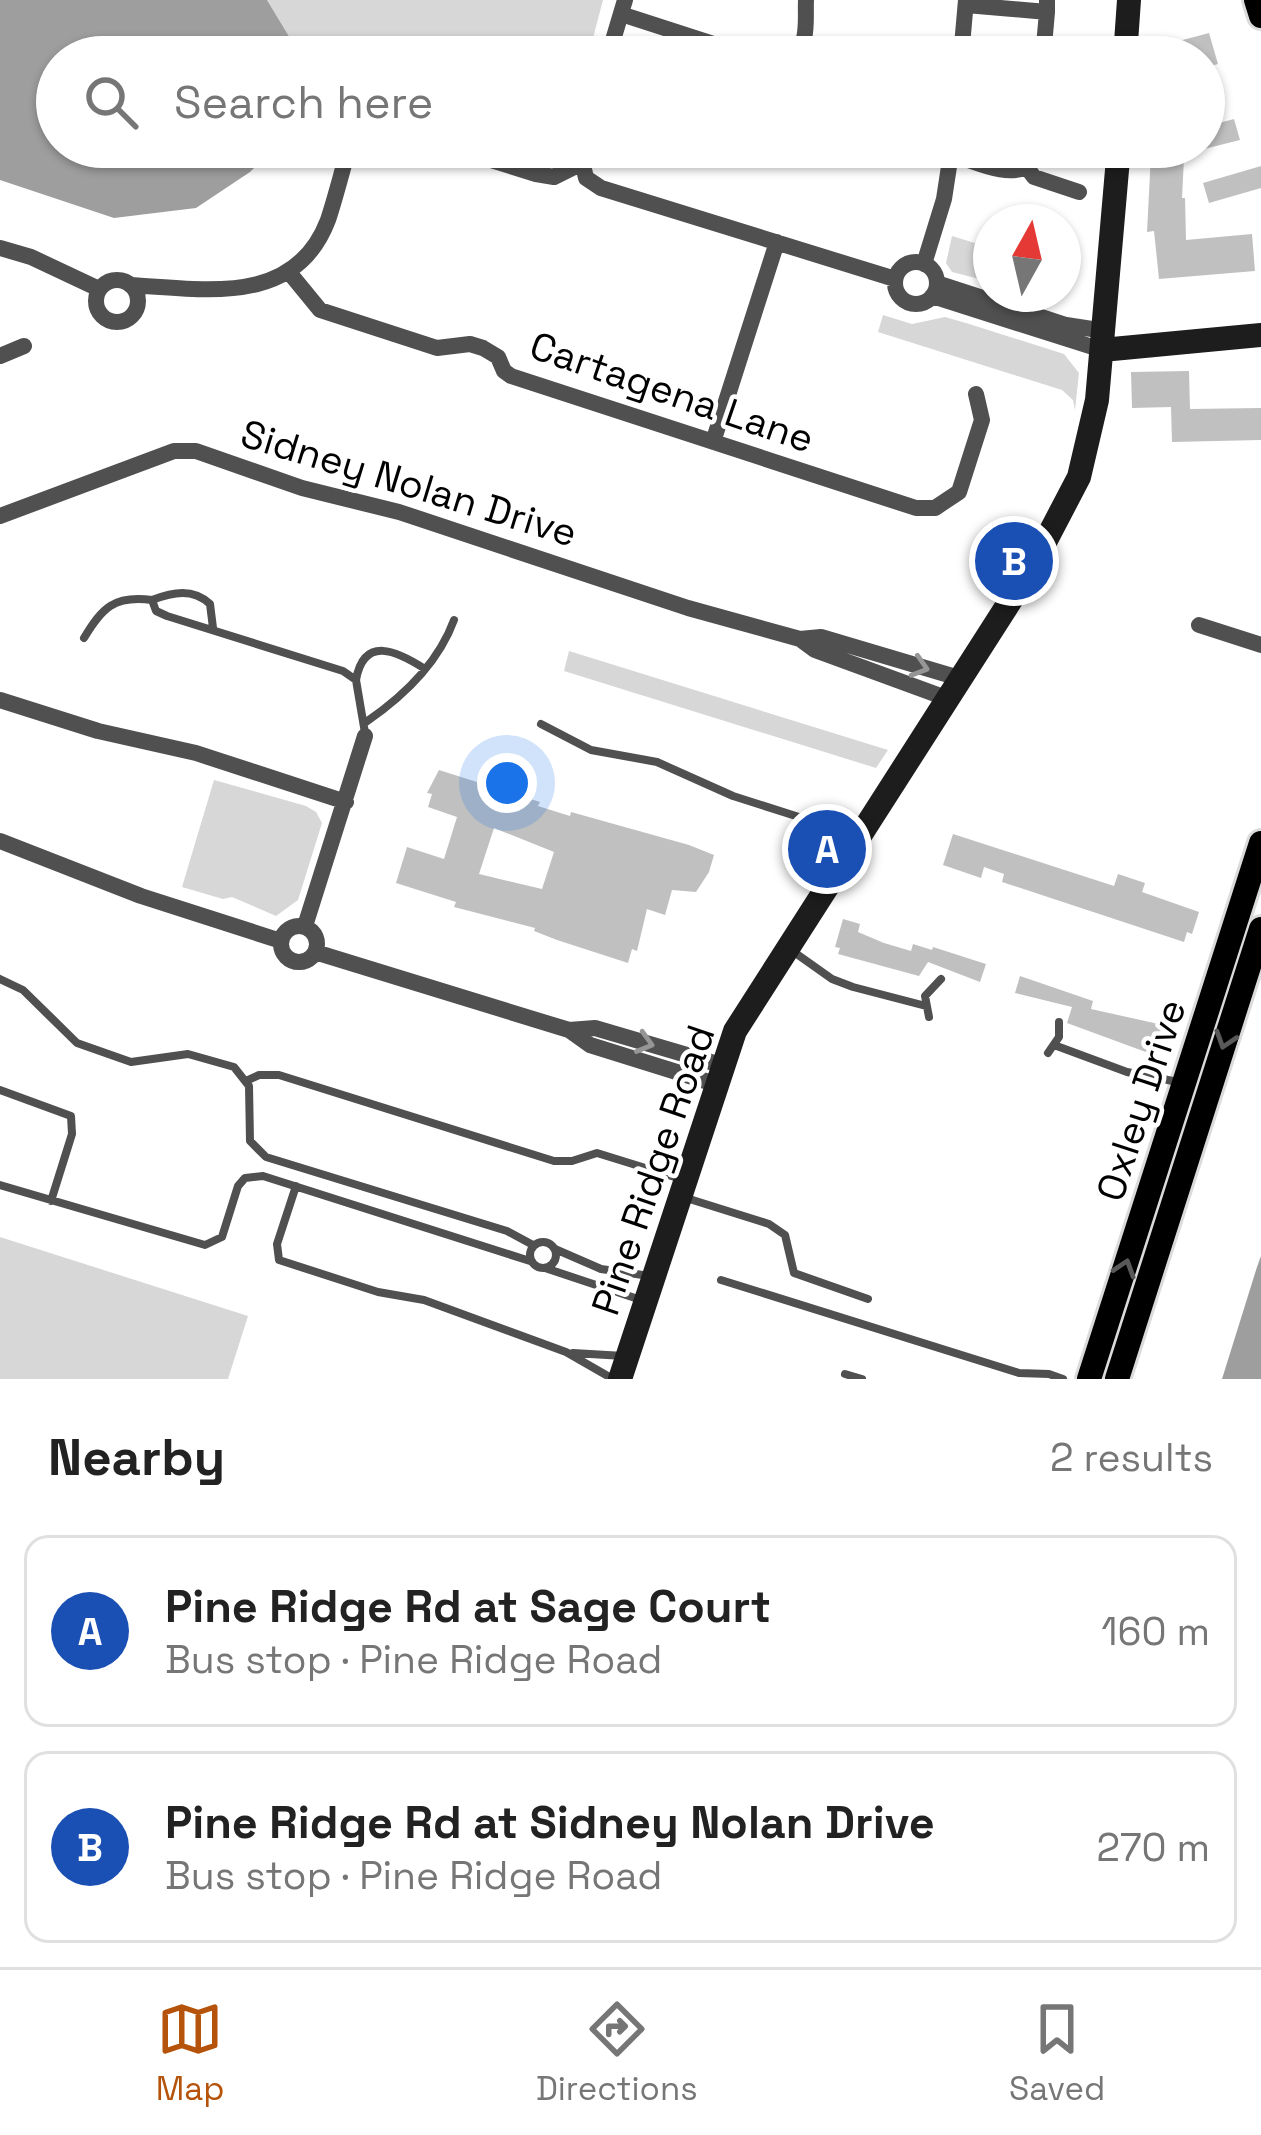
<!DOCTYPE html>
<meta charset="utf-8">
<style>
body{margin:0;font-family:"Space Grotesk",sans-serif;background:#f6f6f6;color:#222}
.compass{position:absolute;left:973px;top:204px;width:108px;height:108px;border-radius:50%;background:#fff;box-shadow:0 3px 9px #0004;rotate:8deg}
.you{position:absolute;left:507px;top:783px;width:42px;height:42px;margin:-30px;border:9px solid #fff;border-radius:50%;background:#1a73e8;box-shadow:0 0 0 18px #1a73e833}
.badge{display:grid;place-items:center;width:78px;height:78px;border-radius:50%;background:#b45309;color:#fff;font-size:39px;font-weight:700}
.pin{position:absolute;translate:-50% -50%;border:6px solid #fff;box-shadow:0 3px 12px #0006}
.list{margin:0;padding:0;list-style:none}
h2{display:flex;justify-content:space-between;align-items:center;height:156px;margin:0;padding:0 48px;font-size:51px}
h2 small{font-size:39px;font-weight:400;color:#767676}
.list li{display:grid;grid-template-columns:78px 1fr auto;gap:36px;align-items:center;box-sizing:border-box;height:192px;margin:0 24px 24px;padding:0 24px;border:3px solid #e0e0e0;border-radius:24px}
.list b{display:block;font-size:45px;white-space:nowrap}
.list p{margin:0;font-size:39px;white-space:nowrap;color:#767676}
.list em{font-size:39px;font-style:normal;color:#767676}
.icon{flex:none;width:66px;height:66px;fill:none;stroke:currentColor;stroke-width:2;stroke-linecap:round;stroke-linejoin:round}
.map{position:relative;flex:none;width:1261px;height:1379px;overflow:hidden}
.search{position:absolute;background:#fff;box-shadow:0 3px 9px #0004;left:36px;right:36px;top:36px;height:132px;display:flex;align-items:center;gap:30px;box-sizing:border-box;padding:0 42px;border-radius:66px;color:#767676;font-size:45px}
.sheet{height:588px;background:#fff}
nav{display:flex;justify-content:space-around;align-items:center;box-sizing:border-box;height:168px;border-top:3px solid #e0e0e0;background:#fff;font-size:33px;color:#767676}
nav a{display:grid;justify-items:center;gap:6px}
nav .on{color:#b45309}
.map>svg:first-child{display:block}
.green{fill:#d7d7d7}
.water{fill:#9e9e9e}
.building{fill:#c0c0c0;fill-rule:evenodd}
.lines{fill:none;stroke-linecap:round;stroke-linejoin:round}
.primary-casing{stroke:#dbdbdb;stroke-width:30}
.lane{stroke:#505050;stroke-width:8}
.street{stroke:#505050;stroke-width:16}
.secondary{stroke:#1d1d1d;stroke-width:24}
.primary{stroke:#000;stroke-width:24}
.oneway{stroke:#969696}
.oneway2{stroke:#595959}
.labels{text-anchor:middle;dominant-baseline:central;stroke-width:9;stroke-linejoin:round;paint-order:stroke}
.street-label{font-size:39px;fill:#000;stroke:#fff}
</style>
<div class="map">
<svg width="1261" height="1379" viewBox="0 0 1261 1379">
<rect width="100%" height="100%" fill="#fff"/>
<path class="green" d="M 267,0 L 603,0 L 588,57 L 290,57 L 290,38 Z
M 952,236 L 991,248 L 991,282 L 952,272 L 946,263 Z
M 883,315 L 912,324 L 945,317 L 966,323 L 1064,354 L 1079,373 L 1075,410 L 1073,400 L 1062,390 L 878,332 Z
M 569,651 L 888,750 L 876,768 L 564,671 Z
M 214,780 L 306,806 L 316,812 L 322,823 L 298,900 L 276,916 L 232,897 L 223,899 L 182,887 Z
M 0,1237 L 248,1316 L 228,1379 L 0,1379 Z"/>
<path class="water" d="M 0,0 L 267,0 L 290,38 L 290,57 L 57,57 L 57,147 L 266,147 L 262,160 L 250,172 L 196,208 L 114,218 L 0,180 Z
M 1261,1256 L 1261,1379 L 1222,1379 L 1257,1267 Z"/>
<path class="building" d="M 1209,33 L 1218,64 L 1204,68 L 1204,57 L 1180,57 L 1175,42 Z
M 1234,119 L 1240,140 L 1204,149 L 1204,127 Z
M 1151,154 L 1184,158 L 1182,198 L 1185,198 L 1186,240 L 1252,234 L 1255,271 L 1159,279 L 1154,231 L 1147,232 Z
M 1261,166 L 1261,188 L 1209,203 L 1203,183 Z
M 1189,371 L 1190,409 L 1261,408 L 1261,440 L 1172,442 L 1171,407 L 1132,408 L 1131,372 Z
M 439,770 L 540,802 L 538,806 L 570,816 L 571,812 L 689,845 L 714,855 L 709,872 L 696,892 L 672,890 L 665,915 L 647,909 L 637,951 L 632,949 L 628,963 L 557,940 L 534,931 L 535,928 L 454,907 L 456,902 L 396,883 L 407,847 L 444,859 L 457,817 L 428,807 L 432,794 L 427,793 ZM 494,828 L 554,852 L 542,889 L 479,874 Z
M 953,834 L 1114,886 L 1118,874 L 1145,883 L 1142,892 L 1199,912 L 1192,934 L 1187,932 L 1184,942 L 1002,882 L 1004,874 L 984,867 L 981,878 L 943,865 Z
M 843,919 L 860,924 L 858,932 L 884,943 L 911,951 L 913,944 L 932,950 L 933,947 L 986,964 L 980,982 L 928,962 L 919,976 L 838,954 L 840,948 L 835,947 Z
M 1020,976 L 1093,1001 L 1091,1009 L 1163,1025 L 1154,1055 L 1067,1023 L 1072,1007 L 1015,993 Z"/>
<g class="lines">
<defs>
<path id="primary" d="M 1256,0 L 1261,16
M 1089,1379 L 1261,843
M 1117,1379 L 1261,929"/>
</defs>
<use href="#primary" class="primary-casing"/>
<path class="lane" d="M 152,600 C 173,592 193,588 210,604 L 213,628
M 84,638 C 102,608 114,595 152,600 L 156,611 L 167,616 L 343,671 L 356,680 L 365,733
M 356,680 C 364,635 397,651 425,669
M 366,722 C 404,696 438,664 454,620
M 541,724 L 591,750 L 657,762 L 733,796 L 799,817 L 849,847
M 791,950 L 832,979 L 853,987 L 926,1006
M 0,979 L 23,990 L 77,1043 L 131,1062 L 188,1054 L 234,1067 L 249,1086 L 250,1141 L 266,1157 L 507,1231 L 533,1245
M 929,1017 L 925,996 L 941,979
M 1054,1045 L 1127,1072 L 1178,1082
M 1048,1053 L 1059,1037 L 1059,1022
M 246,1081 L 259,1075 L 279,1075 L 554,1161 L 572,1161 L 597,1153 L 681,1179
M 0,1090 L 71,1116 L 72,1134 L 51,1201
M 0,1185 L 205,1245 L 222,1237 L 238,1186 L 245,1178 L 263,1176 L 530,1261
M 296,1186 L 277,1244 L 279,1260 L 378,1292 L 424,1300 L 566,1352 L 613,1379
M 683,1197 L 769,1224 L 785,1235 L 794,1273 L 868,1299
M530 1255a13 13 0 1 1 26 0a13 13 0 1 1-26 0Z
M 555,1249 L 601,1269 L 650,1276
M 545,1268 L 644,1301
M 721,1280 L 1019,1373 L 1049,1374 L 1063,1379
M 573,1353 L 624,1356
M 845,1374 L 862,1379"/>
<path class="street" d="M 966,5 L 1047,12 L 1047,0
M 621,14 L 754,57
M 608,57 L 625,0
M 791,57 C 810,46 805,19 806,0
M 961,57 L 966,0
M 1043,57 L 1047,12
M 449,147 L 536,174 L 554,177 L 580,164
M 579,147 L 586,178 L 601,188 L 895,279
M 951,154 C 978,162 1031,190 1035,147
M 1028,169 L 1034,177 L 1079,192
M 0,248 L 31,257 L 99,289
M895 283a21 21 0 1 1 42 0a21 21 0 1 1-42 0Z
M 924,264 L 944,199 L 952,147
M 288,271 L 320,310 L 437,348 L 470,344 L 483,348 L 498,357 L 504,371 L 511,376 L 916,508 L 935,508 L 959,492 L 982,420 L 976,394
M96 301a21 21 0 1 1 42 0a21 21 0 1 1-42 0Z
M 937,283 L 1066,325 L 1105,331
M 130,285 C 205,289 295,307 328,220 C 336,196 342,171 349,147
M 932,296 L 1102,350
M 0,356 L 24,346
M 713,442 L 777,242
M 0,516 L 174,451 L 196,451 L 302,488 L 399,512 L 688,608 L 800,639 L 821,637 L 959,678
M 1199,625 L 1261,645
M 800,639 L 815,650 L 946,698
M 0,700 L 98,731 L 196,753 L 346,802
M 0,841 L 141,896 L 281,941
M281 944a18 18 0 1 1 36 0a18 18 0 1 1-36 0Z
M 305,926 L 365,736
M 315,952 L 569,1030 L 590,1045 L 715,1084
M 569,1030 L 595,1028 L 721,1065"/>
<path class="secondary" d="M 1125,57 L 1129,0
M 1102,350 L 1261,335
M 620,1379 L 735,1031 L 1032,567 L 1079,477 L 1097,400 L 1119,147"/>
<use href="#primary" class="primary"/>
</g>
<defs><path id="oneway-chevron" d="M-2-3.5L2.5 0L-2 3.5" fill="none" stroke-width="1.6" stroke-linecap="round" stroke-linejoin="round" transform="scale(3)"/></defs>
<g class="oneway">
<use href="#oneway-chevron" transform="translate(920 667) rotate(17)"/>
<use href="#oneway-chevron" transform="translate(645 1043) rotate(16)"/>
</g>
<g class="oneway2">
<use href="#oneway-chevron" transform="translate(1225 1040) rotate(108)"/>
<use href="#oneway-chevron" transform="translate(1125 1268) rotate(-72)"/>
</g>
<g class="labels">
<g class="street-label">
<text transform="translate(672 392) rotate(19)">Cartagena Lane</text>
<text transform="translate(409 483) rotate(17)">Sidney Nolan Drive</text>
<text transform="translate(1141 1100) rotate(-72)">Oxley Drive</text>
<text transform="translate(653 1170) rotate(-71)">Pine Ridge Road</text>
</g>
</g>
</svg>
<svg class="compass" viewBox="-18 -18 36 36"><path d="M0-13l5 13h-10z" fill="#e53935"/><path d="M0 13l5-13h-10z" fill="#767676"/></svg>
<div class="you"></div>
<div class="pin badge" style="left:827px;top:849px;background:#1a4fb4">A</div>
<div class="pin badge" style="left:1014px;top:561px;background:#1a4fb4">B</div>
<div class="search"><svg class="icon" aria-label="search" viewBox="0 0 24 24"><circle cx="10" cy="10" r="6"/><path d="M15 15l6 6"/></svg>Search here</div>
</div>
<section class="sheet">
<h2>Nearby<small>2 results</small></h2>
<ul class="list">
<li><span class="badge" style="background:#1a4fb4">A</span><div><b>Pine Ridge Rd at Sage Court</b><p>Bus stop · Pine Ridge Road</p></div><em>160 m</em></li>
<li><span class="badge" style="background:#1a4fb4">B</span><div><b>Pine Ridge Rd at Sidney Nolan Drive</b><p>Bus stop · Pine Ridge Road</p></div><em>270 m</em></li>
</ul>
</section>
<nav>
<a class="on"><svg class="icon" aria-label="map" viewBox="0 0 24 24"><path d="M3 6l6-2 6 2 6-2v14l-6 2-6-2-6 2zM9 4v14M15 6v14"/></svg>Map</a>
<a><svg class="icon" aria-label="directions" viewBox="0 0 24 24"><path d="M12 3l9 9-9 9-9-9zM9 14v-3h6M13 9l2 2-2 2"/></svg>Directions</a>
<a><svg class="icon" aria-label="saved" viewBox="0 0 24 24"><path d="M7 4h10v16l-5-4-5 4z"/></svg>Saved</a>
</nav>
